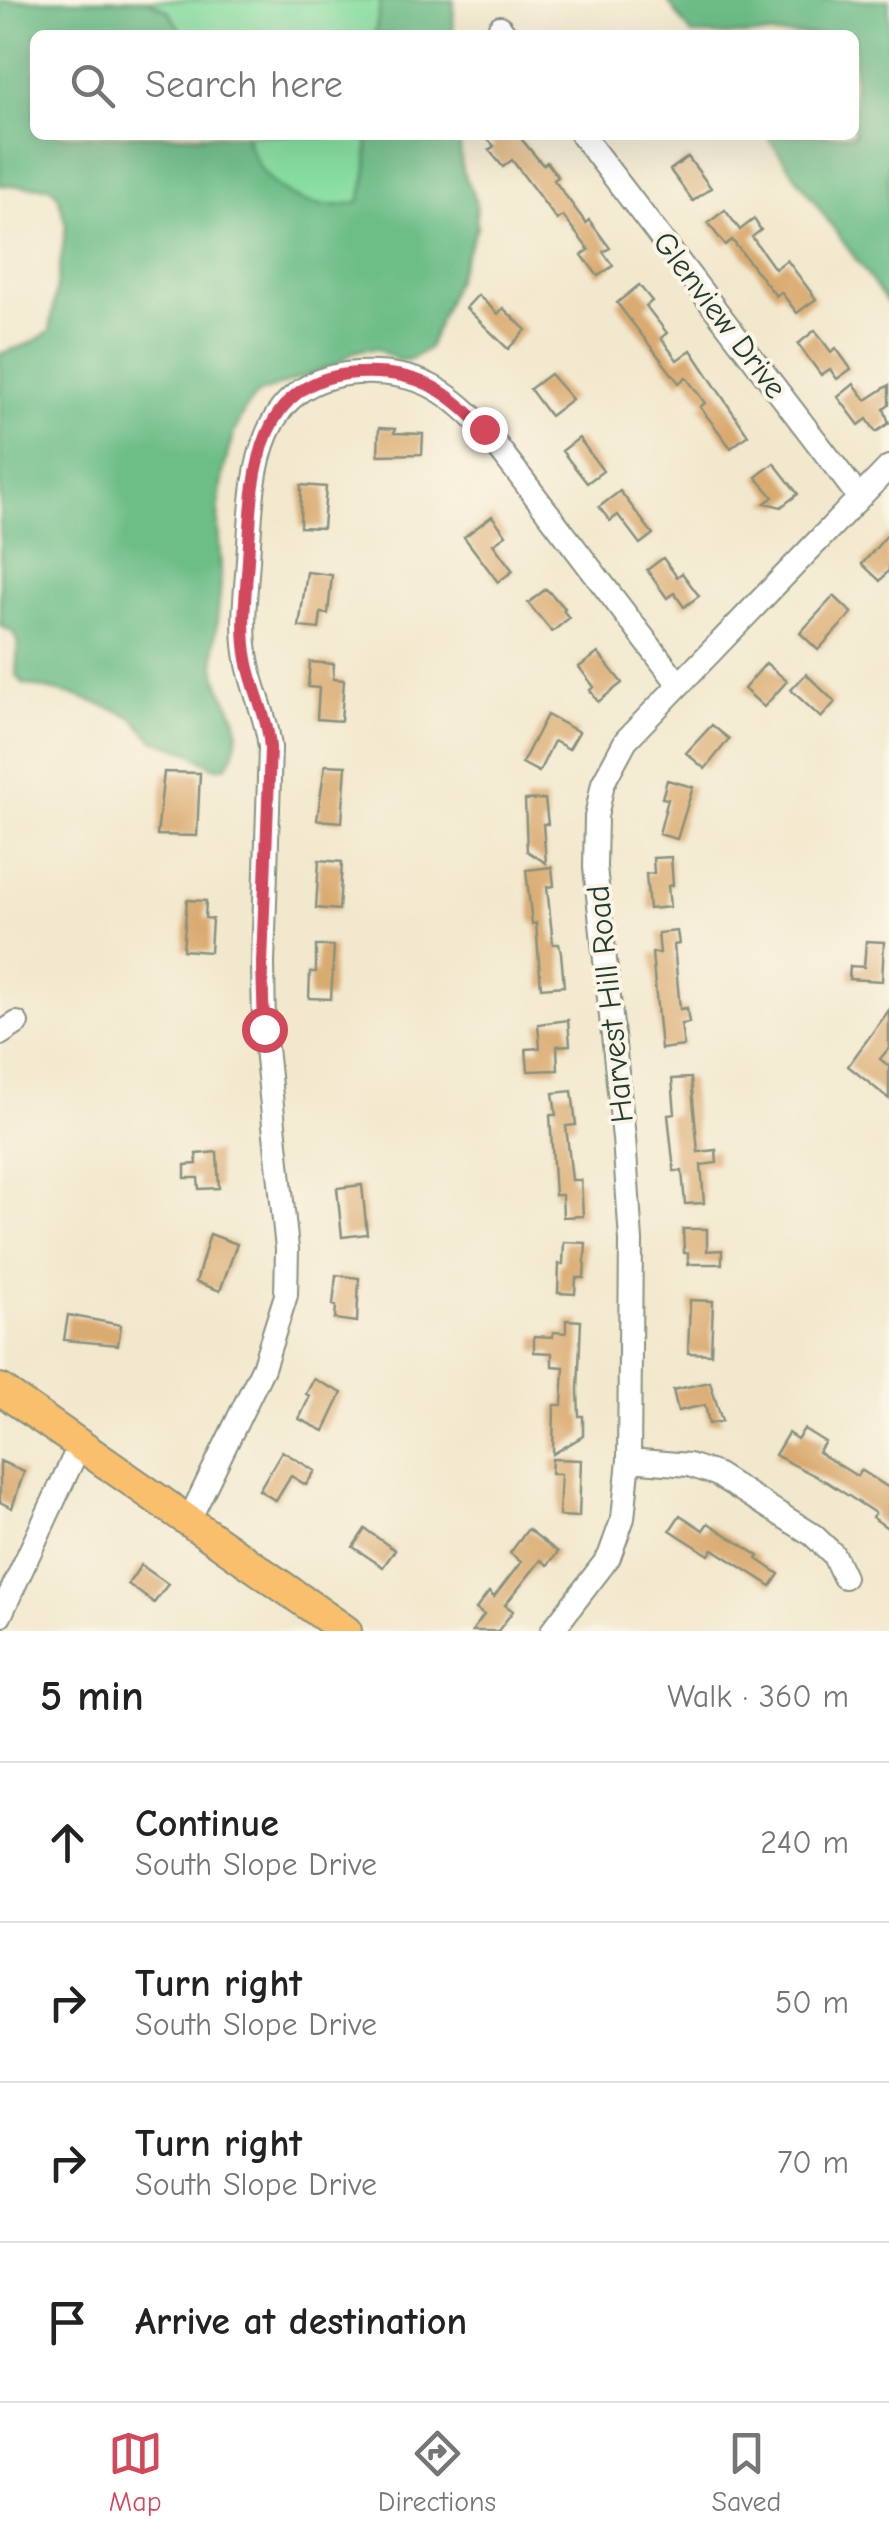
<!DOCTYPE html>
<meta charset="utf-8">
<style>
body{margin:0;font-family:"Comic Neue",sans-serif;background:#f6f6f6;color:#222}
.stop{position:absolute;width:30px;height:30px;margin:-22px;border:8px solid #d1495b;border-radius:50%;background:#fff}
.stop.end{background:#d1495b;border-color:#fff;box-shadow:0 2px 10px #0008}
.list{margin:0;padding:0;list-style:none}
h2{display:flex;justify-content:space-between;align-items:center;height:130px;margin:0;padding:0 40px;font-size:42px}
h2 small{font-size:32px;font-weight:400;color:#767676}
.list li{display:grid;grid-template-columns:65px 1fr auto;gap:30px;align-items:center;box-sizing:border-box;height:160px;padding:0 40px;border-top:2px solid #e0e0e0}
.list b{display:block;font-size:38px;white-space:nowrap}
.list p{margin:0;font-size:32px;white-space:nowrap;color:#767676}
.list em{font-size:32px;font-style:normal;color:#767676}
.icon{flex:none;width:55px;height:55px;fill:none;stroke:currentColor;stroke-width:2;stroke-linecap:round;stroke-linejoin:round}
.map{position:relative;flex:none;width:889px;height:1631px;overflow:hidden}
.search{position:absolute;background:#fff;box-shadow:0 10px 40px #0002;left:30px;right:30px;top:30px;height:110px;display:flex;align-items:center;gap:25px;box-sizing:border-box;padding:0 35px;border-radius:15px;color:#767676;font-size:38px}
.sheet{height:770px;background:#fff}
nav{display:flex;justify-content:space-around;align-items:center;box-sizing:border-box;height:140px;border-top:2px solid #e0e0e0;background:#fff;font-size:28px;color:#767676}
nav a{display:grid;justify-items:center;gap:5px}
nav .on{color:#d1495b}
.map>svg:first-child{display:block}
.green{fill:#87dea1;stroke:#538e6a;stroke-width:2.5}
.forest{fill:#6dbd87;stroke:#467d5e;stroke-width:2.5}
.building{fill:#daab71}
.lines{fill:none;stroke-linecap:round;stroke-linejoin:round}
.minor-casing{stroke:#889280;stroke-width:26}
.major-casing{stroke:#889280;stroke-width:34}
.minor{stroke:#fff;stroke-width:22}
.major{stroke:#f9bf6d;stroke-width:30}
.route{stroke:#d1495b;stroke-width:12}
.labels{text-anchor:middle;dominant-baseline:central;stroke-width:8;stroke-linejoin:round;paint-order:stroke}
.street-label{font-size:32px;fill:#1f3d34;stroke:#fcf5e5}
</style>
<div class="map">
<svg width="889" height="1631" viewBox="0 0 889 1631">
<rect width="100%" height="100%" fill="#fcf5e5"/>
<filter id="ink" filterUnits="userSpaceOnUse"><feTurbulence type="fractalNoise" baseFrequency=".01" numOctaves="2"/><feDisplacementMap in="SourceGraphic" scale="20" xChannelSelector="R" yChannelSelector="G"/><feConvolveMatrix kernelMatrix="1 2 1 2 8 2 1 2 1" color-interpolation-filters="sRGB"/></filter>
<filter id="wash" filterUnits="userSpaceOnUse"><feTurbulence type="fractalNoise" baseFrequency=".0048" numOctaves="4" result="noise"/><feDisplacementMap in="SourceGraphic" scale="40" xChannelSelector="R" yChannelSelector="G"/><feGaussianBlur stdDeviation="2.25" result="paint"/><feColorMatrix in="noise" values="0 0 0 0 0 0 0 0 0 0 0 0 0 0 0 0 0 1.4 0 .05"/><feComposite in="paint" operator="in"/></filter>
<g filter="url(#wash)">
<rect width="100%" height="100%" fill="#f2e8cd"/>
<path class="green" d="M 147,0 L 381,0 L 375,35 L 184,35 L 168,11 Z
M 246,135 L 368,135 L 367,170 L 360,201 C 308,217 259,188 246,135 Z"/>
<path class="forest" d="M 0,0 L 147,0 L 168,11 L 184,35 L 35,35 L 35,135 L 246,135 C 259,188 308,217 360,201 L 367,170 L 368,135 L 459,135 L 462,169 L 476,202 L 477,227 L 428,349 L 409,360 L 397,360 L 377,349 L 365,349 L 354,352 L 335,365 L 259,393 C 230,417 219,485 218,521 C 218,539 221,557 221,575 C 221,606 212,635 215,666 C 220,709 255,716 227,766 L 215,768 L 187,751 L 154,740 L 132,717 L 121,712 L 77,696 L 24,684 L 16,675 L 18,643 L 13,632 L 0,626 L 0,354 L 31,343 L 50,331 L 66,226 L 58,195 L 50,187 L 0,185 Z
M 381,0 L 454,0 L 453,35 L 375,35 Z
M 667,0 L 889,0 L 889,305 L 766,135 L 854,135 L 854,35 L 692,35 Z"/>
<g id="blocks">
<path class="building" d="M 484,135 L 518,135 L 543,165 L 547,162 L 558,177 L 554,180 L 586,223 L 589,220 L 610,248 L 603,252 L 613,266 L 598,276 L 582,255 L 589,250 L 563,216 L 557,220 L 512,160 L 503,167 L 489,150 L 494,146 Z
M 688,157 L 711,188 L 693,201 L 670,170 Z
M 725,210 L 740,230 L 754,219 L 761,230 L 752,237 L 775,269 L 787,260 L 816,299 L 797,313 L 781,292 L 776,296 L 732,240 L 725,245 L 708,223 Z
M 639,285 L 652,301 L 646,306 L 667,333 L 661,338 L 677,360 L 691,350 L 748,435 L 731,448 L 700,407 L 705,403 L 686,377 L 679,383 L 617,303 Z
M 478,295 L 498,314 L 503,308 L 526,330 L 508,349 L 466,308 Z
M 815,330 L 831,352 L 836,348 L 851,369 L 837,379 L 830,369 L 821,375 L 798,344 Z
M 550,374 L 572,399 L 550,416 L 530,389 Z
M 854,384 L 866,400 L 889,385 L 889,405 L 884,409 L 889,423 L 876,432 L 867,419 L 859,425 L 838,397 Z
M 379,428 L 395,429 L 394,433 L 423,434 L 422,454 L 378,455 Z
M 579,438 L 603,471 L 587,483 L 562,451 Z
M 774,463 L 798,494 L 781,507 L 765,503 L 773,497 L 756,477 Z
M 301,485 L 326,487 L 323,528 L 300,527 Z
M 620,491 L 653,534 L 640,544 L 618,515 L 610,521 L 599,507 Z
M 492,516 L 506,535 L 493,544 L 513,571 L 498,582 L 464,537 Z
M 889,533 L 889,570 L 880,581 L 862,564 Z
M 663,558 L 677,577 L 682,573 L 699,596 L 684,607 L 674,593 L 667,598 L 647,570 Z
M 307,572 L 332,575 L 328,614 L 321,613 L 319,629 L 299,627 Z
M 546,589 L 565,608 L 563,610 L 569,618 L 552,632 L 528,603 Z
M 834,596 L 852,613 L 818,650 L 800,633 Z
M 598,653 L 622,683 L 598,702 L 590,690 L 594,687 L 579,667 Z
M 310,662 L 334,664 L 333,679 L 344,680 L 341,721 L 317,719 L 319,688 L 308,687 Z
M 766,663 L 787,681 L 764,707 L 744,689 Z
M 806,674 L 835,702 L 821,718 L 791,690 Z
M 547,715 L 579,732 L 569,749 L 554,741 L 539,772 L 522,763 Z
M 712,725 L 729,739 L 705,769 L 686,753 Z
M 325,765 L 346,766 L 342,822 L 317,820 Z
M 164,772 L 200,773 L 197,836 L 157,835 Z
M 667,780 L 693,787 L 677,839 L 659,834 L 668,799 L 662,798 Z
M 545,799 L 548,824 L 543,824 L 546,863 L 527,851 L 525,800 Z
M 671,857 L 673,885 L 668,886 L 670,907 L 649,909 L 646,874 L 654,873 L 653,858 Z
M 319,860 L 342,862 L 339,910 L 316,908 Z
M 552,867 L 554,886 L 547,887 L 553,944 L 559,944 L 561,953 L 564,986 L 541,988 L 536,923 L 532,924 L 526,870 Z
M 187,900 L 206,901 L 205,918 L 212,919 L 210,952 L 183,950 Z
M 677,931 L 679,944 L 674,945 L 680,1009 L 687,1008 L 689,1023 L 681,1024 L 684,1046 L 661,1049 L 652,953 L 660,953 L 658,933 Z
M 866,941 L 884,942 L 882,981 L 849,979 L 850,966 L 864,967 Z
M 316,946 L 334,946 L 331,999 L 309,998 L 310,972 L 316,972 Z
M 889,1010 L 889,1048 L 880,1059 L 889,1066 L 889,1099 L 848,1066 Z
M 568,1020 L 570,1045 L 557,1046 L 558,1070 L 528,1071 L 526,1049 L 540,1048 L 538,1024 Z
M 691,1078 L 698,1152 L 716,1150 L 717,1163 L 701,1165 L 704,1203 L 685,1204 L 682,1171 L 674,1171 L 668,1115 L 675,1114 L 672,1079 Z
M 572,1091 L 576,1125 L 566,1126 L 572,1180 L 581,1180 L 583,1216 L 563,1217 L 562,1195 L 555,1195 L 550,1115 L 556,1115 L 553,1093 Z
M 217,1152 L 219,1188 L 199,1189 L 198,1178 L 185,1178 L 185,1165 L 197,1164 L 196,1154 Z
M 362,1185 L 367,1234 L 342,1237 L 337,1188 Z
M 683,1229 L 707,1229 L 707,1251 L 722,1250 L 722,1264 L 688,1264 L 688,1253 L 684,1253 Z
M 210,1234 L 237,1244 L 220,1291 L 196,1282 Z
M 564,1242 L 586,1243 L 584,1278 L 576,1278 L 575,1294 L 558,1293 L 559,1264 L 563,1264 Z
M 336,1275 L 359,1278 L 357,1322 L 335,1319 L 336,1306 L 333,1305 Z
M 690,1300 L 713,1301 L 711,1354 L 688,1353 Z
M 68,1315 L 121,1325 L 118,1345 L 64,1340 Z
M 566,1320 L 581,1321 L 578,1390 L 579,1416 L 583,1416 L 583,1436 L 553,1454 L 554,1405 L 562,1405 L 564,1367 L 552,1366 L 552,1353 L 534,1352 L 534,1336 L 553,1337 L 553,1332 L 566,1333 Z
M 314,1379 L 342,1393 L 324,1431 L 299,1419 L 310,1396 L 306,1394 Z
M 710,1382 L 722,1421 L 709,1424 L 705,1405 L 678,1411 L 673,1390 Z
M 804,1429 L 825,1442 L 818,1452 L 857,1476 L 861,1470 L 889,1488 L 889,1529 L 872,1517 L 875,1513 L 827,1482 L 775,1455 L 788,1433 L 797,1439 Z
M 282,1451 L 315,1471 L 306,1485 L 291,1476 L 276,1501 L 259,1490 Z
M 552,1459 L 581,1460 L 579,1517 L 559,1516 L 561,1474 L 551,1474 Z
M 0,1461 L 24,1472 L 12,1508 L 0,1502 Z
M 680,1515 L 703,1530 L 708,1523 L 759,1556 L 757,1559 L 779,1574 L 771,1586 L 713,1549 L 709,1555 L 670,1530 Z
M 365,1529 L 395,1550 L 383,1567 L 353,1547 Z
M 528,1529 L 558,1552 L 548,1565 L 541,1560 L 505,1605 L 513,1611 L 498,1631 L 472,1631 L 484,1615 L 476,1609 L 489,1592 L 494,1597 L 521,1562 L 510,1553 Z
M 141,1565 L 168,1584 L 154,1603 L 128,1584 Z"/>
</g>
</g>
<g filter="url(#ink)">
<use href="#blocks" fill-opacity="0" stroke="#889280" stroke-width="2.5"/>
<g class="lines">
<defs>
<path id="minor" d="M 500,27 L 506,35
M 582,135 L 858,496
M 0,1034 L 17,1023
M 629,1460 L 689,1465 L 716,1474 L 813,1535 L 833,1554 L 844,1577
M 189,1520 L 263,1368 L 286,1295 L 287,1249 L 264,1029 L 263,963 L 270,748 C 267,716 252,690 247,659 C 241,627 246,592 248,560 C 253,480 252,380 357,373 C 415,370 446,388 484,429 L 678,683
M 0,1616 L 80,1444
M 552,1631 L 609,1557 L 623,1518 L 629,1460 L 631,1241 L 624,1138 L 595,867 L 596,817 L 603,783 L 626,740 L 889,467"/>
<path id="major" d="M 0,1389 L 346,1631"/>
</defs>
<use href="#minor" class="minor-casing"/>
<use href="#major" class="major-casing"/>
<use href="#minor" class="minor"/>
<use href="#major" class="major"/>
</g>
</g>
<g class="lines" filter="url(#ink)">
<path class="route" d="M 264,1029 L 262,964 L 270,748 C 268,716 252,690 247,659 C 241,628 246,592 248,560 C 253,480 252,380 357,373 C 415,370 446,388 484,429"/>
</g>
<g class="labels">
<g class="street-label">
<text transform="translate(720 315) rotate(53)">Glenview Drive</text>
<text transform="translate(610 1004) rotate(-96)">Harvest Hill Road</text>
</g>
</g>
</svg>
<div class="stop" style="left:264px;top:1029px"></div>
<div class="stop end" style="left:484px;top:429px"></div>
<div class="search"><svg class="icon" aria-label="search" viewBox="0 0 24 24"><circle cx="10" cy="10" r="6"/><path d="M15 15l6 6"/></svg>Search here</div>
</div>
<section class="sheet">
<h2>5 min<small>Walk · 360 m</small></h2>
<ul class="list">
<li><svg class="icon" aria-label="ahead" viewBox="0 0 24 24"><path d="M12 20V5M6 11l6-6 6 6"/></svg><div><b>Continue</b><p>South Slope Drive</p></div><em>240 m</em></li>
<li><svg class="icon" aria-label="right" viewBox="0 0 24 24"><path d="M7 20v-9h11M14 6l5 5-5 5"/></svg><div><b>Turn right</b><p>South Slope Drive</p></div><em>50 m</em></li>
<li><svg class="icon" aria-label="right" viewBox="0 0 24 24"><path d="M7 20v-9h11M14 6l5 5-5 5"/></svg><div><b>Turn right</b><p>South Slope Drive</p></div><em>70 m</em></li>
<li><svg class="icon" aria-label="arrive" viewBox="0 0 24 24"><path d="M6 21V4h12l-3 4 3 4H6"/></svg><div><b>Arrive at destination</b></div></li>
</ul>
</section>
<nav>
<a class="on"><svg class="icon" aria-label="map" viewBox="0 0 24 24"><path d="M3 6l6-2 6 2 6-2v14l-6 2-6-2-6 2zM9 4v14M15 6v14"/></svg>Map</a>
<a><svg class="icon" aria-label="directions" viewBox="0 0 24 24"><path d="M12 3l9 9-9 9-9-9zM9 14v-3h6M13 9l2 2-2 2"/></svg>Directions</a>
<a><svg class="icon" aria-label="saved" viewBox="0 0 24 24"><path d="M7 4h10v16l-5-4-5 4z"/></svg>Saved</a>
</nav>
